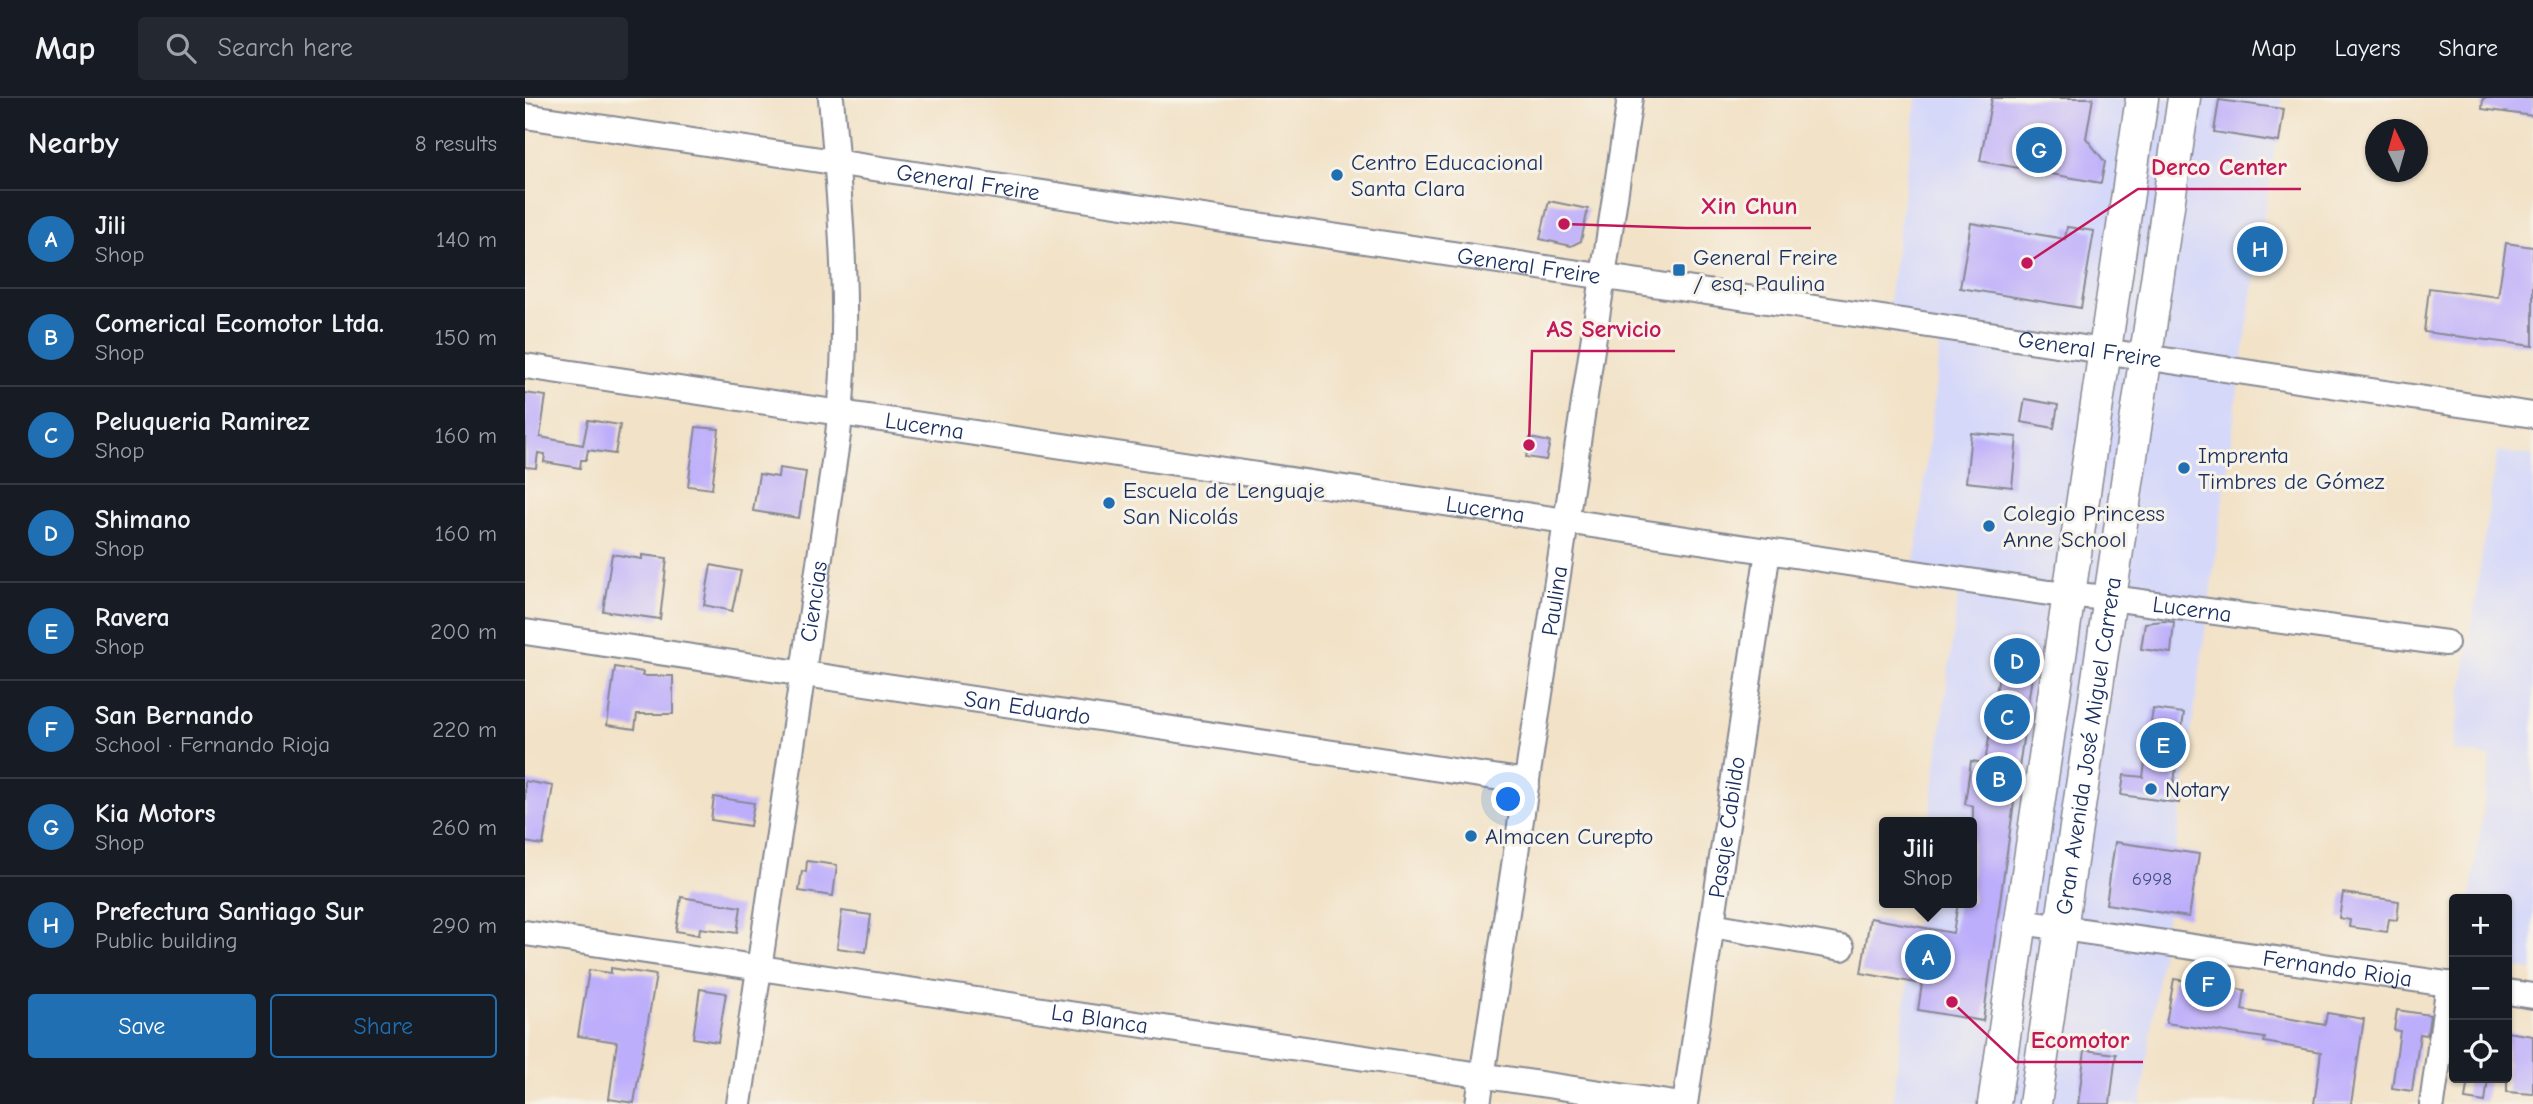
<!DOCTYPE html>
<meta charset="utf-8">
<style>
body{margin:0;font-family:"Comic Neue",sans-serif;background:#242831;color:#f1f3f6}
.controls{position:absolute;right:21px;bottom:21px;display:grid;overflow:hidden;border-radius:7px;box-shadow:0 2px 5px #0004}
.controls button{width:63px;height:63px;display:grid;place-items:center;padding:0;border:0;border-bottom:2px solid #363941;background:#171b24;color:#f1f3f6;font:35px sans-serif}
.compass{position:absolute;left:1840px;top:21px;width:63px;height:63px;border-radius:50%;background:#171b24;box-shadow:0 2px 5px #0004;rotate:355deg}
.you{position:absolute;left:984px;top:702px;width:24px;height:24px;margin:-18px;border:5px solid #fff;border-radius:50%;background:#1a73e8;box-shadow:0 0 0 10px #1a73e833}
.badge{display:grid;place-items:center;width:46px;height:46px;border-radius:50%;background:#1f6fb2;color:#fff;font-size:23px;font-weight:700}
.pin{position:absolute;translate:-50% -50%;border:4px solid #fff;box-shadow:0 2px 7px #0006}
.popup{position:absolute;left:1354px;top:719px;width:98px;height:91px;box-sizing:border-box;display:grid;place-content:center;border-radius:7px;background:#171b24;filter:drop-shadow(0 2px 5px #0005);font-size:23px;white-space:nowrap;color:#9ea1a6}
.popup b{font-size:26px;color:#f1f3f6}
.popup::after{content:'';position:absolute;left:50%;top:100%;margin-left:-14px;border:14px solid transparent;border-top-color:#171b24}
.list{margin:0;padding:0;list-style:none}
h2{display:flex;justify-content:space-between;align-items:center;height:91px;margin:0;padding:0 28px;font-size:30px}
h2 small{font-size:23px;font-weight:400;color:#9ea1a6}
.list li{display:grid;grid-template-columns:46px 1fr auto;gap:21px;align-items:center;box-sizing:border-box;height:98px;padding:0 28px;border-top:2px solid #363941}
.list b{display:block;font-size:26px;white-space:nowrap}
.list p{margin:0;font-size:23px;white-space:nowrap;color:#9ea1a6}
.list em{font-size:23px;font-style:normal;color:#9ea1a6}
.actions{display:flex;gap:14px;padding:21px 28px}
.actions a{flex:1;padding:16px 0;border:2px solid #1f6fb2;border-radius:7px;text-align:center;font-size:24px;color:#1f6fb2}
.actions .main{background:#1f6fb2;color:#fff}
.icon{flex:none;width:38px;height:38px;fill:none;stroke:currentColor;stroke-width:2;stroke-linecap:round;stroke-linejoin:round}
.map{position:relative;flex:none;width:2008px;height:1006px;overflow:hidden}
header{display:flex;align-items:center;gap:42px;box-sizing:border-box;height:98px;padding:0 35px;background:#171b24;border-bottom:2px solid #363941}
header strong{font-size:33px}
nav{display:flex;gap:38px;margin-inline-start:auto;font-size:24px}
.search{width:490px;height:63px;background:#242831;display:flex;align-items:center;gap:18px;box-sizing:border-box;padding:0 24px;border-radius:7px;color:#9ea1a6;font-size:26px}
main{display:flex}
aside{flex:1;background:#171b24}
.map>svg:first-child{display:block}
.built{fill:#d5d8f9}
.building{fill:#bdaefb}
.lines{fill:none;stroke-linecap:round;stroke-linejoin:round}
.minor-casing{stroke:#868892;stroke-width:28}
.major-casing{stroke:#868892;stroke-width:35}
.minor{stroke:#fff;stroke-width:24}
.major{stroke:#fff;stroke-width:32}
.poi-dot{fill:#1f6fb2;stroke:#f7f3e8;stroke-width:2.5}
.labels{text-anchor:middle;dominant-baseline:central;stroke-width:6;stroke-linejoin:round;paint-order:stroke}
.number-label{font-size:19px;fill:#444f85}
.poi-label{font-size:23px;fill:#1b2f5e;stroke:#f7f3e8;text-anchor:start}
.street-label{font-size:23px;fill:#1b2f5e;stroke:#f7f3e8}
.leader{fill:none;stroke:#c2185b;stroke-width:2.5}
.callout-dot{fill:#c2185b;stroke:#f7f3e8;stroke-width:2.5}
.callout-label{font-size:24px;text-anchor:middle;font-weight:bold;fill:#c2185b;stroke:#f7f3e8;stroke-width:6;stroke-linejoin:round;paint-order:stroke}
</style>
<header>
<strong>Map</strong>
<div class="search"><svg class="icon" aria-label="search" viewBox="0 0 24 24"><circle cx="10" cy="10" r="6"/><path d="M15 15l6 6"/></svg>Search here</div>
<nav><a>Map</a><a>Layers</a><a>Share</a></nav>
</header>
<main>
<aside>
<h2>Nearby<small>8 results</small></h2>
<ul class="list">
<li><span class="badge">A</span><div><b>Jili</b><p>Shop</p></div><em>140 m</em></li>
<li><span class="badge">B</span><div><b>Comerical Ecomotor Ltda.</b><p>Shop</p></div><em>150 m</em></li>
<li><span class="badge">C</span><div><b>Peluqueria Ramirez</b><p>Shop</p></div><em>160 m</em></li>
<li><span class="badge">D</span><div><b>Shimano</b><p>Shop</p></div><em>160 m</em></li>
<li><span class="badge">E</span><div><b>Ravera</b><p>Shop</p></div><em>200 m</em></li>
<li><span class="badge">F</span><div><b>San Bernando</b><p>School · Fernando Rioja</p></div><em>220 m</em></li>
<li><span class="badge">G</span><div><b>Kia Motors</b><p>Shop</p></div><em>260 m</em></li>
<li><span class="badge">H</span><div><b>Prefectura Santiago Sur</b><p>Public building</p></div><em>290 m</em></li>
</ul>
<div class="actions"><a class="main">Save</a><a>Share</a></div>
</aside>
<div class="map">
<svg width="2008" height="1006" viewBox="0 0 2008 1006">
<rect width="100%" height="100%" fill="#f7f3e8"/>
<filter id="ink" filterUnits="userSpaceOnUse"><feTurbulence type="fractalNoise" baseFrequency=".0143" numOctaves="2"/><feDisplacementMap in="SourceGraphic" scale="14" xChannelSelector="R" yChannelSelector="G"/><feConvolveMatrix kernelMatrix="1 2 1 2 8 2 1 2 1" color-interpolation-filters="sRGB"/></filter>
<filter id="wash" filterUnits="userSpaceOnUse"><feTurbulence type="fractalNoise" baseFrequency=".00686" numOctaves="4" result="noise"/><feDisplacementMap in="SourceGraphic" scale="28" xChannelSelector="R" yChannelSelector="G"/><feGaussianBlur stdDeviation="1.57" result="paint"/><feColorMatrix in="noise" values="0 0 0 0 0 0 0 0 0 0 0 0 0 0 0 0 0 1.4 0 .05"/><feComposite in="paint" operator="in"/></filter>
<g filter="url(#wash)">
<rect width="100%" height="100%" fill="#f2e2c7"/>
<path class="built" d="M 1392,0 L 1757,0 L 1714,285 L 1616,1006 L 1367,1006 L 1393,805 L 1447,805 L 1447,724 L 1404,724 L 1433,497 L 1387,493 L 1415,247 L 1360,232 Z
M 1972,353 L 2008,358 L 2008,872 L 1982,869 L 1982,801 L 1945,801 L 1966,659 L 1928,653 Z"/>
<g id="blocks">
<path class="building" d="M 1467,0 L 1568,0 L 1561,40 L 1580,64 L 1576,85 L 1455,63 Z
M 1958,0 L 2008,0 L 2008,18 L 1957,11 Z
M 1694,2 L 1759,11 L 1754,44 L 1689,34 Z
M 1024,103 L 1063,111 L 1056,143 L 1046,148 L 1015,141 Z
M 1446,125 L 1540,141 L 1542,129 L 1569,133 L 1556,210 L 1435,190 Z
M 1981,145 L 2008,149 L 2008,248 L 1899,234 L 1904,190 L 1973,199 Z
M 0,295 L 21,298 L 15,339 L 58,347 L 63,322 L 95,327 L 90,356 L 63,352 L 61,362 L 56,362 L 55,370 L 19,364 L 20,356 L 13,355 L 11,370 L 0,369 Z
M 1500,301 L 1533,307 L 1529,330 L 1496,324 Z
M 171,329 L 194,331 L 187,391 L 163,388 Z
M 1446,335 L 1492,339 L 1487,389 L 1441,384 Z
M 1005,340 L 1025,344 L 1021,362 L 1001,359 Z
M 254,370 L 281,374 L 274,420 L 228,413 L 234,376 L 253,379 Z
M 87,456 L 117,461 L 117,457 L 142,460 L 135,521 L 78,513 Z
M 186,467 L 216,473 L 207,513 L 179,507 Z
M 1639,523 L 1649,524 L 1646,555 L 1616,551 L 1620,525 Z
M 1478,552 L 1510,557 L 1458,923 L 1393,912 L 1397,886 L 1336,875 L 1345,820 L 1428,835 L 1433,805 L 1447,805 L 1448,708 L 1440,706 L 1446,663 L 1460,665 Z
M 90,569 L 118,574 L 117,578 L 148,578 L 148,616 L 112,616 L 110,631 L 82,627 Z
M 1628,611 L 1659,615 L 1649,684 L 1656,685 L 1654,705 L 1596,697 L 1599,677 L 1618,679 Z
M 0,683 L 28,688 L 18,747 L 0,744 Z
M 189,699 L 229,705 L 225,728 L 186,722 Z
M 1590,744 L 1674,756 L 1664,819 L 1581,806 Z
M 282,763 L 312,767 L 308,798 L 274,793 L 277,773 L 281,774 Z
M 1818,795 L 1874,803 L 1872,822 L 1864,821 L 1862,834 L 1824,829 L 1825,822 L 1814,820 Z
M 156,799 L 216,809 L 212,835 L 175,830 L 174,837 L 151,833 Z
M 317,813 L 346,817 L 341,854 L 312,850 Z
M 86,870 L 131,877 L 109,1005 L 84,1001 L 92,944 L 53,938 L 64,872 L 86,875 Z
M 1649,881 L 1720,892 L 1717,912 L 1800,927 L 1802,915 L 1839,921 L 1826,1006 L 1789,1006 L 1796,954 L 1739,944 L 1740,940 L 1641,925 Z
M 175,891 L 201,895 L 193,944 L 168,940 Z
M 1872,912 L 1905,917 L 1902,937 L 1895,936 L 1887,993 L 1867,990 L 1875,933 L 1869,932 Z
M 1982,934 L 2008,938 L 2008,996 L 1982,994 Z
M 1560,952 L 1591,956 L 1585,1006 L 1553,1006 Z
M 1943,980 L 1963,980 L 1960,1004 L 1940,1001 Z"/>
</g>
</g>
<g filter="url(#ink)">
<use href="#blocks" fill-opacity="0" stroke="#868892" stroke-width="2"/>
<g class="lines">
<defs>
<g id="minor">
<path id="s1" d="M 0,18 L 2008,317"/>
<path id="s2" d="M 0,268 L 1524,495 L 1586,500 L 1921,545"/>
<path id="s3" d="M 0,534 L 1002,684"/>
<path id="s4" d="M 1496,824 L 1929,887"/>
<path d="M 1187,827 L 1317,850"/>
<path id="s5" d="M 0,835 L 1150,1006"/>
<path d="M 1982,894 L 2008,898"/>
<path id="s6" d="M 214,1006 L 313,337 C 326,224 316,113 306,0"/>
<path id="s7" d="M 953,1006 L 1105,0"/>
<path id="s8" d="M 1160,1006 L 1243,453"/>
<path d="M 1907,1006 L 1924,886"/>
</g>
<g id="major">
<path d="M 1469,1006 L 1617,0"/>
<path id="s9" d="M 1510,1006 L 1659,0"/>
</g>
</defs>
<use href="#minor" class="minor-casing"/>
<use href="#major" class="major-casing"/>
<use href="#minor" class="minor"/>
<use href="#major" class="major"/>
</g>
</g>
<g class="poi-dot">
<circle cx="812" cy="77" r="7"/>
<rect x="1147" y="165" width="14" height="14" rx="3.5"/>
<circle cx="1659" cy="370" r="7"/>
<circle cx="584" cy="405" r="7"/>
<circle cx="1464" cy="428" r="7"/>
<circle cx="1626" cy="691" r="7"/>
<circle cx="946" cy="738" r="7"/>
</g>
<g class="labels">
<g class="number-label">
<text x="1627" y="781">6998</text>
</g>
<g class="poi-label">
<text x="826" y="64">Centro Educacional<tspan x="826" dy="26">Santa Clara</tspan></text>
<text x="1168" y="159">General Freire<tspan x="1168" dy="26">/ esq. Paulina</tspan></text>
<text x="1673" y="357">Imprenta<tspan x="1673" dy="26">Timbres de Gómez</tspan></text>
<text x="598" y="392">Escuela de Lenguaje<tspan x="598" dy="26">San Nicolás</tspan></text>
<text x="1478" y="415">Colegio Princess<tspan x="1478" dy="26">Anne School</tspan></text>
<text x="1640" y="691">Notary</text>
<text x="960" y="738">Almacen Curepto</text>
</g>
<g class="street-label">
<text stroke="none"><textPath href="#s1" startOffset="448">General Freire</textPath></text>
<text stroke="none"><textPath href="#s1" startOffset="1015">General Freire</textPath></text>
<text stroke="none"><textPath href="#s1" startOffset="1582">General Freire</textPath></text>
<text stroke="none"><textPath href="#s2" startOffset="404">Lucerna</textPath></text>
<text stroke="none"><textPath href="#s2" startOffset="971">Lucerna</textPath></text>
<text stroke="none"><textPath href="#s7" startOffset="509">Paulina</textPath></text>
<text stroke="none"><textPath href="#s6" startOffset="508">Ciencias</textPath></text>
<text stroke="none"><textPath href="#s2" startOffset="1685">Lucerna</textPath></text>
<text stroke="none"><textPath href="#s3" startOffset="508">San Eduardo</textPath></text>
<text stroke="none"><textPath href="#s9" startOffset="362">Gran Avenida José Miguel Carrera</textPath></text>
<text stroke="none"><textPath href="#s8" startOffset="280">Pasaje Cabildo</textPath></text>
<text stroke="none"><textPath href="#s4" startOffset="320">Fernando Rioja</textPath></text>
<text stroke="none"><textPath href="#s5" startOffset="581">La Blanca</textPath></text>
</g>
</g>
<path class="leader" d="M1502 165L1613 91H1776M1039 126L1161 130H1286M1004 347L1007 253H1150M1427 904L1491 964H1618"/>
<g class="callout-dot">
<circle cx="1502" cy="165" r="7"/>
<circle cx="1039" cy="126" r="7"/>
<circle cx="1004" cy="347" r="7"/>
<circle cx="1427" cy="904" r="7"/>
</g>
<g class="callout-label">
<text x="1694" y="77">Derco Center</text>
<text x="1224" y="116">Xin Chun</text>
<text x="1079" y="239">AS Servicio</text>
<text x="1555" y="950">Ecomotor</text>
</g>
</svg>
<div class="controls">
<button>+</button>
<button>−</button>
<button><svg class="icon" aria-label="locate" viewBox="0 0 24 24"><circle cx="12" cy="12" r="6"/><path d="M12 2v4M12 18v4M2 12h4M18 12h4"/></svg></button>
</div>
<svg class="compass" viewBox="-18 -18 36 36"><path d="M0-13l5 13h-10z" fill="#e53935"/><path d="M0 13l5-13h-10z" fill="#9ea1a6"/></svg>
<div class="you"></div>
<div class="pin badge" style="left:1403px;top:859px">A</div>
<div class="popup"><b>Jili</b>Shop</div>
<div class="pin badge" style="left:1474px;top:681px">B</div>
<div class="pin badge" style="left:1482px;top:619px">C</div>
<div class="pin badge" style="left:1492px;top:563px">D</div>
<div class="pin badge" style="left:1638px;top:647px">E</div>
<div class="pin badge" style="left:1683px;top:886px">F</div>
<div class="pin badge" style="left:1514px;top:52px">G</div>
<div class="pin badge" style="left:1735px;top:151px">H</div>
</div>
</main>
